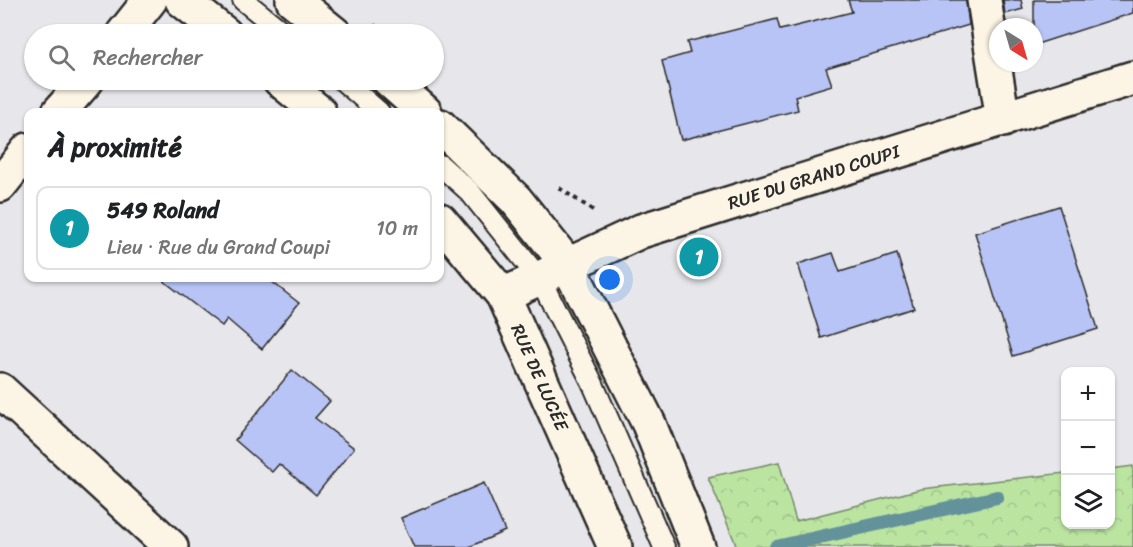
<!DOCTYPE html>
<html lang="fr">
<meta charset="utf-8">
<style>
body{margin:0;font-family:Sriracha,sans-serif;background:#f6f6f6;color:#202124}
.controls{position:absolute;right:18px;bottom:18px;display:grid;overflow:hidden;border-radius:12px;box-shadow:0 2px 4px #0004}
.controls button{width:54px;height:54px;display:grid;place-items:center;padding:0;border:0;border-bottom:2px solid #e0e0e0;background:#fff;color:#202124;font:30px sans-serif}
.compass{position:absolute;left:989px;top:18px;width:54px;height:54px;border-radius:50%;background:#fff;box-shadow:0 2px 4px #0004;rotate:143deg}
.you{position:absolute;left:610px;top:280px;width:21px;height:21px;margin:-15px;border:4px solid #fff;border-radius:50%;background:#1a73e8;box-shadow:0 0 0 9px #1a73e833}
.badge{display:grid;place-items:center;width:39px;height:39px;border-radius:50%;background:#d1495b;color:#fff;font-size:20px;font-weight:700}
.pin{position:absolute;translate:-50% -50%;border:3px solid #fff;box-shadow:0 2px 6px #0006}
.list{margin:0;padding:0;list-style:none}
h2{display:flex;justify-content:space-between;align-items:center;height:78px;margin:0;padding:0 24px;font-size:26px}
h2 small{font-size:20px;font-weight:400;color:#757577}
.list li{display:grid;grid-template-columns:39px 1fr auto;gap:18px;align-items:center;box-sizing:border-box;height:84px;margin:0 12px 12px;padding:0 12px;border:2px solid #e0e0e0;border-radius:12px}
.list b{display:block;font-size:22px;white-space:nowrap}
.list p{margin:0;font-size:20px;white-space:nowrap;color:#757577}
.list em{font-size:20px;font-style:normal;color:#757577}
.icon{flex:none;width:33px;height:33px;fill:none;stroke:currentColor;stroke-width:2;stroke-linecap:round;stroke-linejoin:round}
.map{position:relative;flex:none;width:1133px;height:547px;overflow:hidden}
.search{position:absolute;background:#fff;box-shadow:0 2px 4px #0004;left:24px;top:24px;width:420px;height:66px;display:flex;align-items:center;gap:15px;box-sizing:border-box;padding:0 21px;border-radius:33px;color:#757577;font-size:22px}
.panel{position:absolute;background:#fff;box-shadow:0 2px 4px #0004;left:24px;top:108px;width:420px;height:174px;border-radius:12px}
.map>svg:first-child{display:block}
.forest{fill:url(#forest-crowns);stroke:#738866;stroke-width:1.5}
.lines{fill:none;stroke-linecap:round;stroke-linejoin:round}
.stream{stroke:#63929b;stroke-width:14}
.building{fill:#b7c4f5;stroke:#2b2b2b;stroke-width:1.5}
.service-casing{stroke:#2b2b2b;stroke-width:24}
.minor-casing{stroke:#2b2b2b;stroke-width:38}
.path{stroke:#2b2b2b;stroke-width:4;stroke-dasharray:4.5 4.5;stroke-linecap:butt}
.service{stroke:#fcf5e5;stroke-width:20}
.minor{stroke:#fcf5e5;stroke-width:33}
.labels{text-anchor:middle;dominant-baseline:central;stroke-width:5;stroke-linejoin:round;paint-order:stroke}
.street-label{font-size:18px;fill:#2b2b2b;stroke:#fcf5e5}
</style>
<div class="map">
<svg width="1133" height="547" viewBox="0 0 1133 547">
<defs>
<pattern id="forest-crowns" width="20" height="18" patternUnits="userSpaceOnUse" patternTransform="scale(1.5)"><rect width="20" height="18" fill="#bbe4a1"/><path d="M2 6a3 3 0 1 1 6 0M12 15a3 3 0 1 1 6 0" fill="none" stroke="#a1c48b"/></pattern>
</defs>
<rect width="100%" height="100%" fill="#e7e6ea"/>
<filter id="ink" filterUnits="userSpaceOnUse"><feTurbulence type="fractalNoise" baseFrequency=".0167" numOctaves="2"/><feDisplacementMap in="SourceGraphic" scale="12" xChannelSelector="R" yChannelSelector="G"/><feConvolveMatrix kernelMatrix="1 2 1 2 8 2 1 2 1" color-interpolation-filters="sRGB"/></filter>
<g filter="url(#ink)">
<path class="forest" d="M 779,462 L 796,521 L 921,489 L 1065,473 L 1066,524 L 1110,524 L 1111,469 L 1133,466 L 1133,547 L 737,547 L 708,477 Z"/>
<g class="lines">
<path class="stream" d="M 776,547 L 997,497"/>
</g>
<path class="building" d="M 848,0 L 966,0 L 969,25 L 826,68 L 832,85 L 795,96 L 798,110 L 681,140 L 662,61 L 690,53 L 687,42 L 777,19 L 780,30 L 852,12 Z
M 1003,0 L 1021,0 L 1023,9 L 1005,14 Z
M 1034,0 L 1133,0 L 1133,13 L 1034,45 Z
M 1059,206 L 1098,329 L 1013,356 L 975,233 Z
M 833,253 L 840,272 L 897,254 L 914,308 L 821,338 L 798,264 Z
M 160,278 L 267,278 L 299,303 L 262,349 L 227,319 L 222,326 Z
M 292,370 L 330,401 L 315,418 L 354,448 L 316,495 L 279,464 L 272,472 L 235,440 Z
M 484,483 L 505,531 L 469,547 L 414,547 L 401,518 Z"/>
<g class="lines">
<defs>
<path id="service" d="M 243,0 L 285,34
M 342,80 L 379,112
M 440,165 L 470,192 L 541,281 L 592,382 L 664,547"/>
<g id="minor">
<path d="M 182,0 L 225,34"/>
<path d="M 293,0 L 335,34"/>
<path d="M 984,0 L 1003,120"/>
<path d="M 123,34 L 150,0"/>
<path d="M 280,80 L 319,112"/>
<path d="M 389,80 L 425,112"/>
<path d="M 59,112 L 87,80"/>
<path d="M 440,126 L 516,200 L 568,265 L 649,424 L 698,547"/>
<path d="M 0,185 L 28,150"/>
<path id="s1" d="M 440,220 L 503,295 L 615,547"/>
<path id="s2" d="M 503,295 L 641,231 L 1133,78"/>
<path d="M 0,390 L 171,547"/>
</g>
</defs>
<use href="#service" class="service-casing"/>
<use href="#minor" class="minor-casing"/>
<path class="path" d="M 374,25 L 384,34
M 559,188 L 593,210"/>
<use href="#service" class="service"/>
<use href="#minor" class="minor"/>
</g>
</g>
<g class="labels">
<g class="street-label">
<text stroke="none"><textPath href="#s2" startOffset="333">RUE DU GRAND COUPI</textPath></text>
<text stroke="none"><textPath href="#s1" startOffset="188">RUE DE LUCÉE</textPath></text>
</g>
</g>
</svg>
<div class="controls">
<button>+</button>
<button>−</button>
<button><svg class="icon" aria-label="layers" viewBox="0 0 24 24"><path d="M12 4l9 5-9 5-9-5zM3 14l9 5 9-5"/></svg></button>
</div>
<svg class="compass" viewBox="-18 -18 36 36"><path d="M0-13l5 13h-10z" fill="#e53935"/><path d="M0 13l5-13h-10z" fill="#757577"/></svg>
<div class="you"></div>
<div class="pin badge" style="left:699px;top:257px;background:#0f9aa8">1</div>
<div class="search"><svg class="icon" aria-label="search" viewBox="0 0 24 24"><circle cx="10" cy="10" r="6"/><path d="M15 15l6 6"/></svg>Rechercher</div>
<section class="panel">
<h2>À proximité<small></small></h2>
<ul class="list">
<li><span class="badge" style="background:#0f9aa8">1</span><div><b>549 Roland</b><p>Lieu · Rue du Grand Coupi</p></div><em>10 m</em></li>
</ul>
</section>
</div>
